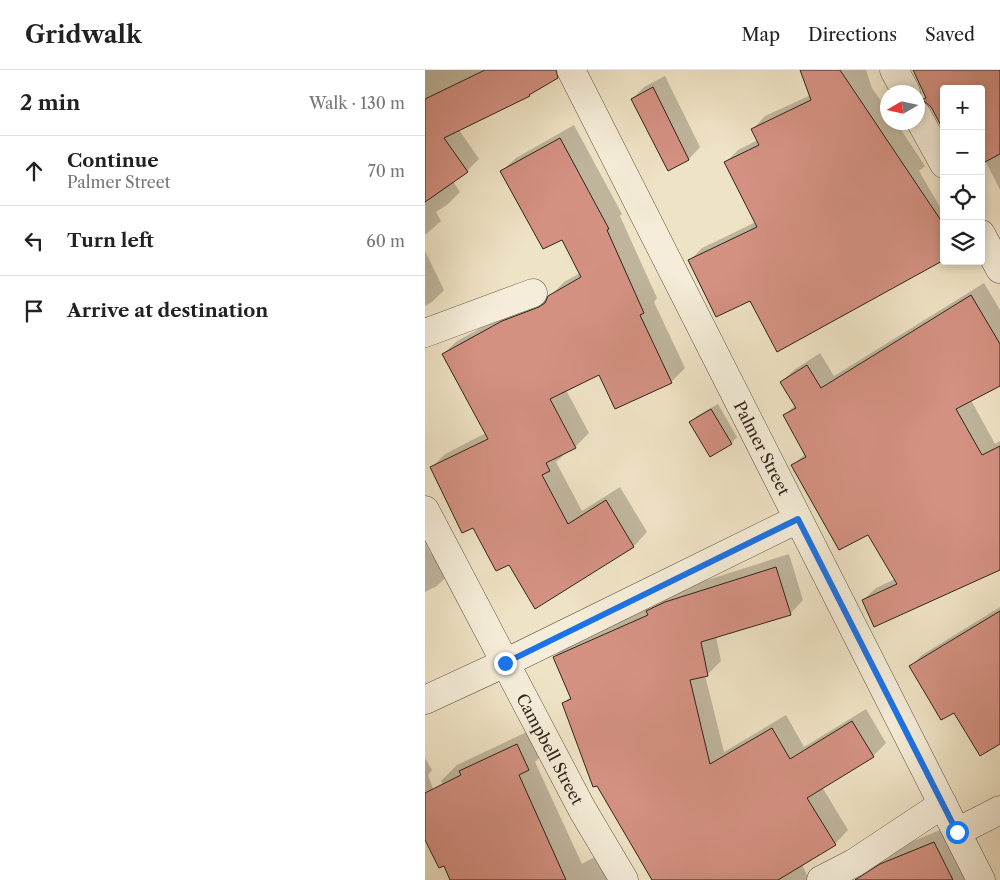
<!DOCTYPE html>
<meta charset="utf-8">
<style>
body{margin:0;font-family:"Libre Caslon Text",serif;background:#f6f6f6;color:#222}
.controls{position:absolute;right:15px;top:15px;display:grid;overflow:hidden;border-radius:5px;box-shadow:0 2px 8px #0003}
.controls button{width:45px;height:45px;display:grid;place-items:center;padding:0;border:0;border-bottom:1px solid #e0e0e0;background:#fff;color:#222;font:25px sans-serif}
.compass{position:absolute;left:455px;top:15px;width:45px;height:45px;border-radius:50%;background:#fff;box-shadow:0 2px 8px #0003;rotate:261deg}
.stop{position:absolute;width:15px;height:15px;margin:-11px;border:4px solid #1a73e8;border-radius:50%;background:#fff}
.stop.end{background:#1a73e8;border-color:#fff;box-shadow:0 1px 5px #0008}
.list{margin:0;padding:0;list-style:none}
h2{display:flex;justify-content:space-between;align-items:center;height:65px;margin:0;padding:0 20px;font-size:21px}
h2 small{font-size:16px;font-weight:400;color:#767676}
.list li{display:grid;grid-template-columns:32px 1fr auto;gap:15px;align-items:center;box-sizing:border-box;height:70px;padding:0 20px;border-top:1px solid #e0e0e0}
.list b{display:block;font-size:19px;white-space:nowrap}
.list p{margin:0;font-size:16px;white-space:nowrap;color:#767676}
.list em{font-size:16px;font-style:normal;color:#767676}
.icon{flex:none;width:28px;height:28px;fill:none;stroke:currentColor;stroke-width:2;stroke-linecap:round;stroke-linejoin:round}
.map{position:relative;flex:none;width:575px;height:810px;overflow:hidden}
header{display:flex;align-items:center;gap:30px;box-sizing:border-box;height:70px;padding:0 25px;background:#fff;border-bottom:1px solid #e0e0e0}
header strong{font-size:24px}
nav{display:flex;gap:28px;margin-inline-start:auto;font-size:18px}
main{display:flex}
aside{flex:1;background:#fff}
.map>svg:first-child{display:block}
.shadow{fill:#0003}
.building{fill:#d49182;stroke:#302419}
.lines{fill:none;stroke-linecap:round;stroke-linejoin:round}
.minor-casing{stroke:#605444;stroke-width:29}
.minor{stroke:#f5edd9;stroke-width:28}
.route{stroke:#1a73e8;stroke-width:6}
.labels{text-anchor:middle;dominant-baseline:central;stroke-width:5;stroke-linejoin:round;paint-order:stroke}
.street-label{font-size:16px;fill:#302419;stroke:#f5edd9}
</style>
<header>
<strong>Gridwalk</strong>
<nav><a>Map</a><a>Directions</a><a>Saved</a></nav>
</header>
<main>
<aside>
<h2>2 min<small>Walk · 130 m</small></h2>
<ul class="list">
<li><svg class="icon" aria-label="ahead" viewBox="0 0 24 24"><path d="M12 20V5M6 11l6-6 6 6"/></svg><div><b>Continue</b><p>Palmer Street</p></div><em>70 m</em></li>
<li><svg class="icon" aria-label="left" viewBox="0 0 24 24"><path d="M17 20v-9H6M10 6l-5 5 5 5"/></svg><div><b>Turn left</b></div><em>60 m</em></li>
<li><svg class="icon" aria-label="arrive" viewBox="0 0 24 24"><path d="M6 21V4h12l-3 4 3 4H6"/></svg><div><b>Arrive at destination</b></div></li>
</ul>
</aside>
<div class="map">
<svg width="575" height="810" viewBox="0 0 575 810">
<rect width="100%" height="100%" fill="#efe3c5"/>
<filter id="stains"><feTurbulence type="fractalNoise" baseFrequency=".004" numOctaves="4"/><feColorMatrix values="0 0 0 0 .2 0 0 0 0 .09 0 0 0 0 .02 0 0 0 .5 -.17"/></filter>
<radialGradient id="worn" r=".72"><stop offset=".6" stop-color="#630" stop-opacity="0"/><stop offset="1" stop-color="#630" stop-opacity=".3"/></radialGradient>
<path class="shadow" d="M 0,0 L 138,0 L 128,9 L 109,20 L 104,25 L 34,60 L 54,89 L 42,101 L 28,111 L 35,122 L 23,134 L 11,142 L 16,151 L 0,165 Z
M 377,0 L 441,0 L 447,18 L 462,40 L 462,52 L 471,52 L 500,96 L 494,101 L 519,144 L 519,188 L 325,230 L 265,190 L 277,178 L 331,152 L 300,93 L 313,80 L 333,70 L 328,59 L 340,46 L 386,25 Z
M 489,0 L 575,0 L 575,120 L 560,90 L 556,19 L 519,19 L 502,27 Z
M 240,6 L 275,77 L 264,89 L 243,99 L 207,29 L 219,17 Z
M 149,55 L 197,144 L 195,146 L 232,228 L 229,232 L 260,298 L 246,312 L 175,304 L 141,320 L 164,363 L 150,377 L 137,384 L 138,386 L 131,392 L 157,441 L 195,417 L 222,462 L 209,476 L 111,537 L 84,493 L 49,456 L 6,398 L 20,384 L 61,363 L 18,284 L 32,271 L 92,238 L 126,225 L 139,212 L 155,203 L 138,169 L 77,101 L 91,88 Z
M 0,181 L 19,220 L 7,232 L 0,236 Z
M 559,213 L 575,240 L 575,315 L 546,330 L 570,374 L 575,371 L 575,499 L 438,530 L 451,518 L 470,509 L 443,463 L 368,395 L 381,383 L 360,345 L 370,335 L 356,312 L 369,300 L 395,283 L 409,306 Z
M 293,334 L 312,367 L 306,373 L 265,353 L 272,346 Z
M 0,472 L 6,484 L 19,478 L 29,499 L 12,516 L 0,522 Z
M 364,484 L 378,530 L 365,544 L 291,567 L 296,591 L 283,604 L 280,605 L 299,682 L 361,645 L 379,677 L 441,639 L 461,673 L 448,686 L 397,717 L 423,760 L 410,774 L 377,794 L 384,810 L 229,810 L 138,634 L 146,626 L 129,587 L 143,574 L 227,537 L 236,528 L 254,519 Z
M 575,537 L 575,673 L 529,641 L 486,596 L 497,585 Z
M 108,659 L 119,683 L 110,692 L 157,794 L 175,784 L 190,810 L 69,810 L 16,711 L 32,695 Z
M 0,688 L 7,700 L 3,705 L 19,750 L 0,764 Z
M 527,755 L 555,810 L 445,810 L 442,804 L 460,787 L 474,777 Z"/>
<path class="building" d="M 60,0 L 131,0 L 133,8 L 104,25 L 105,26 L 19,68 L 43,102 L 0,132 L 0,29 Z
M 375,0 L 415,0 L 519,155 L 519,190 L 352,282 L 325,231 L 291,247 L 263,190 L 332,157 L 299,92 L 334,75 L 326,59 L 386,30 Z
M 488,0 L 575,0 L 575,84 L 556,94 L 556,19 L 519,19 L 519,61 L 506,37 L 499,31 L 498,29 L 501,28 Z
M 228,17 L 264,90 L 243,101 L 206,29 Z
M 135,68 L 184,159 L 182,160 L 219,243 L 215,245 L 247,313 L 190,339 L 174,305 L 125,329 L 151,378 L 121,393 L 125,401 L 117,405 L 143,454 L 181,430 L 209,477 L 110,539 L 84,495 L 71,501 L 48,458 L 37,463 L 5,397 L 63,369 L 17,284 L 77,251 L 114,237 L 120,233 L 123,226 L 156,207 L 137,170 L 118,179 L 75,101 Z
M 546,225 L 575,274 L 575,316 L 531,339 L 557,385 L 575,376 L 575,500 L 449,557 L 437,530 L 472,514 L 443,465 L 414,480 L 366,395 L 381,387 L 358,345 L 371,338 L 355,312 L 382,295 L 396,318 Z
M 286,339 L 307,374 L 285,387 L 264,352 Z
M 351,497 L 366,545 L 276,572 L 283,606 L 265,610 L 285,694 L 347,658 L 365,689 L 427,651 L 449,687 L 382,728 L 411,775 L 353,810 L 227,810 L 172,716 L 168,717 L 137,633 L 146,629 L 128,587 L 223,545 L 221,541 L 240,532 Z
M 575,541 L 575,674 L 555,686 L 529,643 L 516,650 L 484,596 Z
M 92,674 L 104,700 L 94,705 L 141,810 L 25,810 L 19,796 L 14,798 L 0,770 L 0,723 L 36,705 L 34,701 Z
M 509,772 L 528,810 L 430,810 L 455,794 Z"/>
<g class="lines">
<defs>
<path id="minor" d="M 146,0 L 556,810
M 469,0 L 481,22
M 492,45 L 519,94
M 556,164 L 575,199
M 0,263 L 108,223
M 0,440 L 157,739 L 199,810
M 0,630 L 80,593 L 373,449
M 532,762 L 575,740
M 396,810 L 429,793 L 518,734"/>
</defs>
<use href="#minor" class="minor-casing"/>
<use href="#minor" class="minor"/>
</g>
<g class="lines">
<path class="route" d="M 80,593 L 373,449 L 532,762"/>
</g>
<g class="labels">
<g class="street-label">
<text transform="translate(337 378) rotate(63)">Palmer Street</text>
<text transform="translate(125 679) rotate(62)">Campbell Street</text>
</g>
</g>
<rect width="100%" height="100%" filter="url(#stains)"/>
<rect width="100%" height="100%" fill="url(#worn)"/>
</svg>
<div class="controls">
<button>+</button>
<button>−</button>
<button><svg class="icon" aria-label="locate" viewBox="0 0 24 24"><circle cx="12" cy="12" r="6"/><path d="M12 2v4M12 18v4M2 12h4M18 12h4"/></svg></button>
<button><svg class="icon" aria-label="layers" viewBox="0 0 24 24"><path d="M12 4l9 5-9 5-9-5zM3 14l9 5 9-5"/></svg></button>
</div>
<svg class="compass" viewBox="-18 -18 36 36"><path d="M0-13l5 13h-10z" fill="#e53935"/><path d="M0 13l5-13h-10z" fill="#767676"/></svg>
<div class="stop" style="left:532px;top:762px"></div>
<div class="stop end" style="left:80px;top:593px"></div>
</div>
</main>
